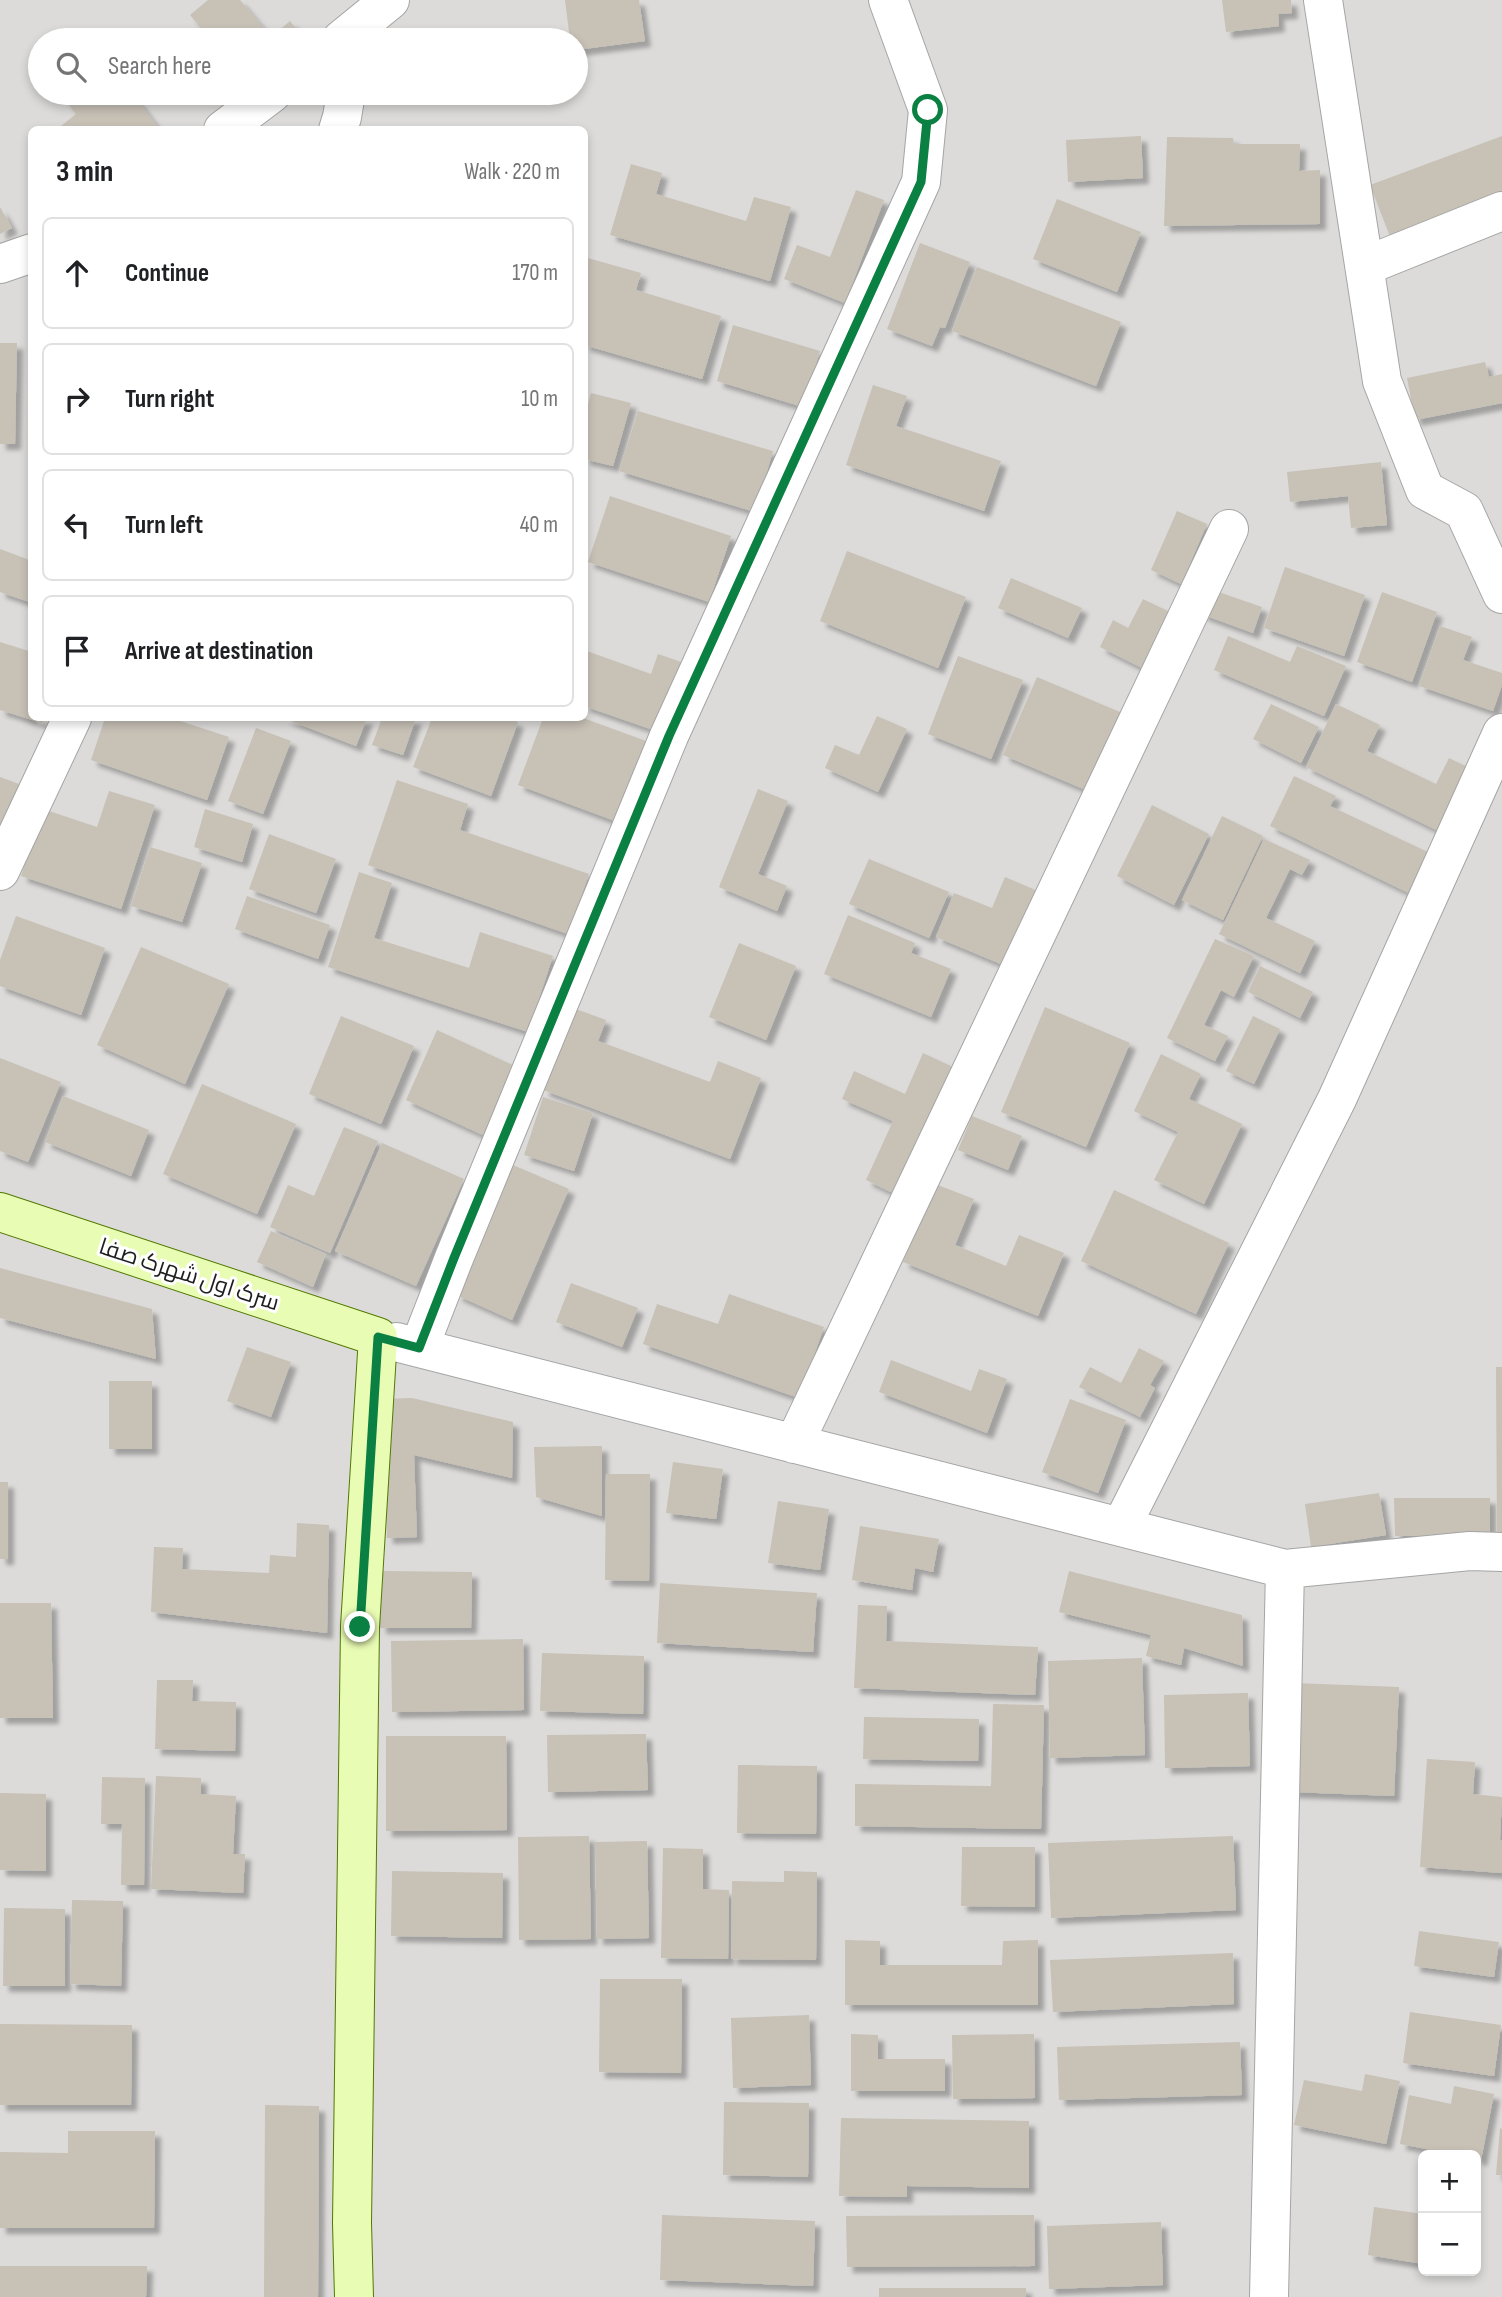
<!DOCTYPE html>
<meta charset="utf-8">
<style>
body{margin:0;font-family:"Sofia Sans Condensed",Cairo,sans-serif;background:#f6f6f6;color:#202124}
.controls{position:absolute;right:21px;bottom:21px;display:grid;overflow:hidden;border-radius:10px;box-shadow:0 4px 10px #0003}
.controls button{width:63px;height:63px;display:grid;place-items:center;padding:0;border:0;border-bottom:2px solid #e0e0e0;background:#fff;color:#202124;font:35px sans-serif}
.stop{position:absolute;width:21px;height:21px;margin:-16px;border:5px solid #0b8043;border-radius:50%;background:#fff}
.stop.end{background:#0b8043;border-color:#fff;box-shadow:0 2px 7px #0008}
.list{margin:0;padding:0;list-style:none}
h2{display:flex;justify-content:space-between;align-items:center;height:91px;margin:0;padding:0 28px;font-size:30px}
h2 small{font-size:23px;font-weight:400;color:#757577}
.list li{display:grid;grid-template-columns:46px 1fr auto;gap:21px;align-items:center;box-sizing:border-box;height:112px;margin:0 14px 14px;padding:0 14px;border:2px solid #e0e0e0;border-radius:10px}
.list b{display:block;font-size:26px;white-space:nowrap}
.list em{font-size:23px;font-style:normal;color:#757577}
.icon{flex:none;width:38px;height:38px;fill:none;stroke:currentColor;stroke-width:2;stroke-linecap:round;stroke-linejoin:round}
.map{position:relative;flex:none;width:1502px;height:2297px;overflow:hidden}
.search{position:absolute;background:#fff;box-shadow:0 4px 10px #0003;left:28px;top:28px;width:560px;height:77px;display:flex;align-items:center;gap:18px;box-sizing:border-box;padding:0 24px;border-radius:38px;color:#757577;font-size:26px}
.panel{position:absolute;background:#fff;box-shadow:0 4px 10px #0003;left:28px;top:126px;width:560px;height:595px;border-radius:10px}
.map>svg:first-child{display:block}
.residential{fill:#dcdbda;fill-rule:evenodd}
.building{fill:#c7c1b6;filter:url(#shadow)}
.lines{fill:none;stroke-linecap:round;stroke-linejoin:round}
.street-casing{stroke:#a5a5a5;stroke-width:40}
.secondary-casing{stroke:#517900;stroke-width:40}
.street{stroke:#fff;stroke-width:38}
.secondary{stroke:#e9fcb4;stroke-width:38}
.route{stroke:#0b8043;stroke-width:9}
.labels{text-anchor:middle;dominant-baseline:central;stroke-width:6;stroke-linejoin:round;paint-order:stroke}
.street-label{font-size:23px;fill:#1e1e1e;stroke:#fff}
</style>
<div class="map">
<svg width="1502" height="2297" viewBox="0 0 1502 2297">
<defs>
<filter id="shadow"><feDropShadow dx="6" dy="6" stdDeviation="2" flood-color="#0004"/></filter>
</defs>
<rect width="100%" height="100%" fill="#efeee3"/>
<path class="residential" d="M 0,0 L 1502,0 L 1502,2297 L 0,2297 ZM 40,40 L 576,40 L 576,93 L 40,93 ZM 32,130 L 584,130 L 584,718 L 32,718 ZM 1423,2155 L 1476,2155 L 1476,2271 L 1423,2271 Z"/>
<path class="building" d="M 208,0 L 240,0 L 271,37 L 290,21 L 306,40 L 211,40 L 190,15 Z
M 565,0 L 639,0 L 645,41 L 576,50 L 576,40 L 570,40 Z
M 1222,0 L 1291,0 L 1292,13 L 1278,14 L 1279,26 L 1226,32 Z
M 60,93 L 132,93 L 160,130 L 56,130 L 76,114 Z
M 1141,136 L 1143,178 L 1068,182 L 1066,140 Z
M 1502,136 L 1502,198 L 1391,239 L 1370,185 Z
M 1167,137 L 1233,138 L 1234,144 L 1300,144 L 1299,171 L 1320,170 L 1320,224 L 1164,226 Z
M 631,164 L 662,173 L 656,194 L 746,221 L 754,197 L 791,207 L 770,281 L 610,235 Z
M 856,190 L 884,200 L 845,303 L 784,279 L 797,245 L 830,257 Z
M 1057,199 L 1141,232 L 1117,292 L 1033,259 Z
M 0,207 L 12,228 L 0,234 Z
M 920,243 L 970,262 L 945,328 L 940,327 L 932,346 L 887,329 Z
M 584,257 L 641,273 L 636,290 L 721,316 L 702,379 L 584,345 Z
M 977,267 L 1121,322 L 1096,386 L 952,331 Z
M 733,325 L 820,351 L 803,407 L 717,381 Z
M 0,343 L 17,343 L 15,444 L 0,444 Z
M 1485,362 L 1489,377 L 1502,374 L 1502,403 L 1415,420 L 1407,378 Z
M 873,385 L 907,396 L 896,426 L 1001,461 L 984,511 L 846,465 Z
M 591,393 L 631,403 L 613,466 L 584,459 L 584,418 Z
M 638,411 L 773,451 L 755,512 L 619,471 Z
M 1381,462 L 1387,525 L 1351,528 L 1348,496 L 1290,502 L 1287,472 Z
M 610,496 L 731,536 L 709,602 L 588,562 Z
M 1177,511 L 1207,524 L 1181,584 L 1151,570 Z
M 0,549 L 32,561 L 32,603 L 0,592 Z
M 847,551 L 966,597 L 938,668 L 820,621 Z
M 1285,567 L 1365,595 L 1344,656 L 1264,628 Z
M 1011,578 L 1082,608 L 1068,638 L 998,608 Z
M 1210,589 L 1262,607 L 1253,633 L 1201,614 Z
M 1382,592 L 1437,612 L 1412,682 L 1357,662 Z
M 1143,599 L 1172,613 L 1144,669 L 1100,647 L 1113,620 L 1128,628 Z
M 1440,626 L 1472,637 L 1463,660 L 1502,673 L 1502,685 L 1493,711 L 1419,686 Z
M 1228,636 L 1290,662 L 1297,646 L 1346,666 L 1324,716 L 1214,670 Z
M 0,642 L 32,652 L 32,718 L 44,718 L 42,723 L 0,710 Z
M 584,650 L 651,674 L 658,654 L 684,663 L 659,732 L 584,706 Z
M 958,656 L 1023,680 L 991,759 L 928,734 Z
M 1037,677 L 1127,715 L 1093,793 L 1003,755 Z
M 1271,704 L 1319,727 L 1301,763 L 1253,739 Z
M 1336,704 L 1380,725 L 1367,751 L 1436,784 L 1449,758 L 1480,773 L 1449,836 L 1306,767 Z
M 877,716 L 907,729 L 878,792 L 825,768 L 835,745 L 859,755 Z
M 105,718 L 171,718 L 229,737 L 207,800 L 91,760 Z
M 283,718 L 367,718 L 356,746 Z
M 382,718 L 416,718 L 403,755 L 372,745 Z
M 432,718 L 507,718 L 518,722 L 491,796 L 413,767 Z
M 543,718 L 583,718 L 646,741 L 615,821 L 518,785 Z
M 256,728 L 291,741 L 263,814 L 228,801 Z
M 1294,776 L 1336,796 L 1330,806 L 1432,854 L 1413,895 L 1270,826 Z
M 0,777 L 19,784 L 0,830 Z
M 397,780 L 468,804 L 460,830 L 589,874 L 568,934 L 368,865 Z
M 758,789 L 788,801 L 758,874 L 787,886 L 777,911 L 719,887 Z
M 109,791 L 155,805 L 121,909 L 21,876 L 43,809 L 97,827 Z
M 1152,805 L 1209,834 L 1174,905 L 1117,876 Z
M 205,809 L 253,824 L 242,862 L 194,847 Z
M 1222,816 L 1263,836 L 1223,920 L 1182,900 Z
M 269,834 L 336,859 L 316,913 L 249,889 Z
M 1264,839 L 1310,860 L 1302,875 L 1290,869 L 1266,918 L 1315,941 L 1300,973 L 1219,934 Z
M 150,847 L 202,863 L 182,922 L 131,906 Z
M 869,859 L 949,892 L 929,938 L 849,904 Z
M 359,872 L 392,883 L 374,938 L 469,968 L 480,932 L 553,956 L 528,1032 L 328,967 Z
M 1005,877 L 1040,892 L 1008,967 L 936,937 L 954,893 L 992,908 Z
M 247,896 L 330,925 L 318,959 L 235,929 Z
M 848,915 L 915,943 L 911,953 L 951,969 L 931,1017 L 824,974 Z
M 16,916 L 105,948 L 81,1015 L 0,986 L 0,960 Z
M 1215,939 L 1254,956 L 1234,997 L 1221,990 L 1204,1025 L 1228,1036 L 1215,1061 L 1167,1038 Z
M 739,943 L 796,966 L 766,1040 L 709,1017 Z
M 141,947 L 229,984 L 185,1084 L 97,1045 Z
M 1260,966 L 1313,992 L 1300,1018 L 1248,992 Z
M 1045,1007 L 1130,1043 L 1086,1147 L 1001,1112 Z
M 573,1008 L 606,1020 L 598,1041 L 710,1082 L 718,1061 L 761,1078 L 730,1159 L 543,1090 Z
M 341,1016 L 414,1046 L 381,1124 L 309,1094 Z
M 1253,1016 L 1280,1029 L 1254,1084 L 1226,1071 Z
M 437,1030 L 515,1066 L 483,1135 L 406,1100 Z
M 923,1053 L 953,1067 L 895,1194 L 866,1180 L 893,1121 L 842,1099 L 854,1071 L 905,1094 Z
M 1161,1054 L 1201,1074 L 1189,1099 L 1242,1124 L 1204,1204 L 1154,1180 L 1178,1132 L 1134,1111 Z
M 0,1058 L 61,1082 L 28,1162 L 0,1151 Z
M 202,1084 L 296,1124 L 257,1214 L 163,1174 Z
M 63,1096 L 149,1130 L 131,1176 L 45,1142 Z
M 543,1097 L 593,1113 L 574,1171 L 524,1155 Z
M 972,1116 L 1022,1136 L 1008,1170 L 958,1150 Z
M 344,1127 L 378,1141 L 330,1253 L 270,1227 L 288,1185 L 314,1196 Z
M 382,1143 L 464,1179 L 416,1286 L 335,1251 Z
M 513,1165 L 569,1189 L 512,1320 L 456,1295 Z
M 935,1184 L 974,1199 L 955,1245 L 1006,1266 L 1019,1235 L 1064,1253 L 1038,1316 L 903,1262 Z
M 1114,1190 L 1229,1243 L 1196,1314 L 1081,1261 Z
M 271,1231 L 326,1254 L 313,1287 L 257,1262 Z
M 0,1268 L 152,1309 L 156,1359 L 0,1318 Z
M 571,1283 L 638,1308 L 622,1347 L 556,1322 Z
M 729,1294 L 824,1327 L 799,1398 L 643,1344 L 657,1304 L 718,1324 Z
M 247,1347 L 291,1362 L 271,1417 L 227,1401 Z
M 1139,1348 L 1164,1361 L 1150,1385 L 1155,1388 L 1140,1417 L 1079,1387 L 1090,1367 L 1121,1383 Z
M 891,1360 L 971,1391 L 979,1369 L 1007,1379 L 987,1433 L 879,1392 Z
M 1496,1367 L 1502,1367 L 1502,1538 L 1497,1538 Z
M 109,1381 L 152,1381 L 152,1449 L 109,1449 Z
M 412,1398 L 513,1422 L 512,1478 L 414,1455 L 417,1537 L 387,1538 L 382,1399 Z
M 1070,1399 L 1126,1420 L 1098,1493 L 1042,1472 Z
M 602,1446 L 602,1516 L 536,1497 L 534,1447 Z
M 673,1462 L 723,1469 L 716,1519 L 666,1513 Z
M 606,1474 L 650,1474 L 649,1581 L 605,1580 Z
M 0,1482 L 8,1482 L 8,1559 L 0,1559 Z
M 1379,1493 L 1386,1535 L 1311,1547 L 1305,1504 Z
M 1394,1498 L 1490,1498 L 1490,1536 L 1395,1536 Z
M 778,1501 L 829,1509 L 820,1570 L 768,1563 Z
M 297,1523 L 329,1525 L 327,1633 L 151,1612 L 154,1547 L 183,1548 L 182,1569 L 269,1573 L 270,1555 L 296,1557 Z
M 860,1526 L 939,1539 L 933,1572 L 915,1568 L 912,1590 L 852,1580 Z
M 381,1571 L 472,1572 L 471,1628 L 380,1628 Z
M 1069,1571 L 1242,1615 L 1243,1666 L 1184,1648 L 1181,1665 L 1146,1656 L 1151,1635 L 1059,1612 Z
M 660,1583 L 817,1593 L 813,1652 L 657,1643 Z
M 0,1603 L 51,1603 L 53,1718 L 0,1718 Z
M 858,1605 L 887,1606 L 886,1641 L 1038,1647 L 1035,1695 L 854,1688 Z
M 523,1639 L 524,1710 L 392,1712 L 391,1641 Z
M 542,1653 L 644,1656 L 643,1714 L 540,1711 Z
M 1142,1658 L 1145,1755 L 1050,1758 L 1048,1661 Z
M 157,1680 L 193,1680 L 192,1701 L 236,1702 L 235,1751 L 155,1749 Z
M 1294,1683 L 1399,1687 L 1394,1796 L 1291,1792 Z
M 1248,1693 L 1250,1766 L 1165,1768 L 1164,1695 Z
M 993,1704 L 1044,1705 L 1041,1829 L 855,1826 L 855,1784 L 991,1786 Z
M 864,1717 L 979,1719 L 978,1761 L 863,1759 Z
M 646,1734 L 648,1790 L 548,1792 L 547,1735 Z
M 386,1736 L 506,1736 L 507,1830 L 386,1831 Z
M 1427,1759 L 1475,1762 L 1473,1794 L 1502,1797 L 1500,1840 L 1502,1841 L 1502,1873 L 1420,1867 Z
M 738,1765 L 817,1766 L 816,1834 L 737,1833 Z
M 156,1776 L 201,1778 L 201,1794 L 236,1796 L 233,1854 L 245,1854 L 243,1893 L 151,1889 Z
M 102,1777 L 145,1778 L 144,1885 L 121,1885 L 122,1824 L 101,1824 Z
M 0,1793 L 46,1794 L 46,1871 L 0,1870 Z
M 589,1836 L 591,1939 L 519,1940 L 518,1837 Z
M 1233,1836 L 1236,1910 L 1051,1918 L 1048,1843 Z
M 647,1841 L 649,1938 L 597,1939 L 595,1842 Z
M 962,1847 L 1035,1847 L 1035,1907 L 961,1906 Z
M 663,1848 L 703,1849 L 703,1889 L 729,1890 L 728,1959 L 661,1958 Z
M 392,1871 L 503,1873 L 502,1938 L 391,1936 Z
M 784,1871 L 817,1872 L 816,1960 L 731,1959 L 732,1881 L 784,1882 Z
M 72,1900 L 123,1901 L 121,1986 L 70,1984 Z
M 4,1908 L 65,1909 L 65,1986 L 3,1986 Z
M 1419,1931 L 1499,1942 L 1494,1977 L 1414,1966 Z
M 845,1940 L 880,1941 L 880,1965 L 1002,1965 L 1003,1941 L 1038,1940 L 1038,2005 L 845,2005 Z
M 1233,1953 L 1234,2004 L 1053,2012 L 1050,1960 Z
M 600,1979 L 682,1979 L 681,2073 L 599,2072 Z
M 1410,2012 L 1501,2025 L 1494,2076 L 1403,2063 Z
M 809,2015 L 811,2085 L 733,2088 L 731,2018 Z
M 0,2024 L 132,2025 L 131,2105 L 0,2105 Z
M 851,2034 L 878,2035 L 878,2059 L 945,2059 L 945,2091 L 851,2091 Z
M 1034,2034 L 1035,2098 L 953,2099 L 952,2035 Z
M 1240,2042 L 1242,2095 L 1059,2100 L 1057,2047 Z
M 1365,2074 L 1400,2081 L 1386,2144 L 1294,2125 L 1304,2080 L 1362,2091 Z
M 1454,2086 L 1494,2094 L 1481,2160 L 1476,2159 L 1476,2155 L 1458,2155 L 1400,2144 L 1409,2095 L 1451,2104 Z
M 724,2102 L 809,2103 L 808,2177 L 723,2175 Z
M 265,2105 L 319,2106 L 318,2297 L 264,2297 Z
M 841,2118 L 1029,2121 L 1029,2188 L 907,2186 L 907,2197 L 839,2196 Z
M 1500,2128 L 1502,2129 L 1502,2175 L 1496,2175 Z
M 68,2131 L 155,2131 L 154,2228 L 0,2228 L 0,2152 L 68,2153 Z
M 1374,2207 L 1423,2214 L 1423,2264 L 1368,2255 Z
M 662,2215 L 815,2221 L 813,2286 L 660,2280 Z
M 1034,2215 L 1035,2266 L 847,2267 L 846,2216 Z
M 1161,2222 L 1163,2285 L 1049,2289 L 1047,2226 Z
M 0,2266 L 147,2266 L 146,2297 L 0,2297 Z
M 879,2288 L 1026,2288 L 1026,2297 L 879,2297 Z"/>
<g class="lines">
<defs>
<path id="street" d="M 1323,0 L 1382,381 L 1425,490 L 1464,511 L 1502,594
M 341,40 L 390,0
M 223,130 L 272,93
M 338,130 L 342,117 L 346,93
M 0,264 L 32,253
M 1365,266 L 1502,211
M 0,871 L 72,718
M 396,1342 L 1285,1569 L 1470,1551 L 1502,1552
M 419,1348 L 454,1258 L 669,736 L 921,182 L 928,110 L 888,0
M 794,1444 L 1229,529
M 1121,1527 L 1337,1099 L 1502,733
M 1269,2297 L 1285,1569"/>
<path id="secondary" d="M 0,1212 L 378,1337 L 360,1627 L 352,2223 L 354,2297"/>
</defs>
<use href="#street" class="street-casing"/>
<use href="#secondary" class="secondary-casing"/>
<use href="#street" class="street"/>
<use href="#secondary" class="secondary"/>
</g>
<g class="lines">
<path class="route" d="M 360,1627 L 378,1337 L 419,1348 L 454,1258 L 669,736 L 921,182 L 928,110"/>
</g>
<g class="labels">
<g class="street-label">
<text transform="translate(189 1275) rotate(18)">سرک اول شهرک صفا</text>
</g>
</g>
</svg>
<div class="controls">
<button>+</button>
<button>−</button>
</div>
<div class="stop" style="left:928px;top:110px"></div>
<div class="stop end" style="left:360px;top:1627px"></div>
<div class="search"><svg class="icon" aria-label="search" viewBox="0 0 24 24"><circle cx="10" cy="10" r="6"/><path d="M15 15l6 6"/></svg>Search here</div>
<section class="panel">
<h2>3 min<small>Walk · 220 m</small></h2>
<ul class="list">
<li><svg class="icon" aria-label="ahead" viewBox="0 0 24 24"><path d="M12 20V5M6 11l6-6 6 6"/></svg><div><b>Continue</b></div><em>170 m</em></li>
<li><svg class="icon" aria-label="right" viewBox="0 0 24 24"><path d="M7 20v-9h11M14 6l5 5-5 5"/></svg><div><b>Turn right</b></div><em>10 m</em></li>
<li><svg class="icon" aria-label="left" viewBox="0 0 24 24"><path d="M17 20v-9H6M10 6l-5 5 5 5"/></svg><div><b>Turn left</b></div><em>40 m</em></li>
<li><svg class="icon" aria-label="arrive" viewBox="0 0 24 24"><path d="M6 21V4h12l-3 4 3 4H6"/></svg><div><b>Arrive at destination</b></div></li>
</ul>
</section>
</div>
